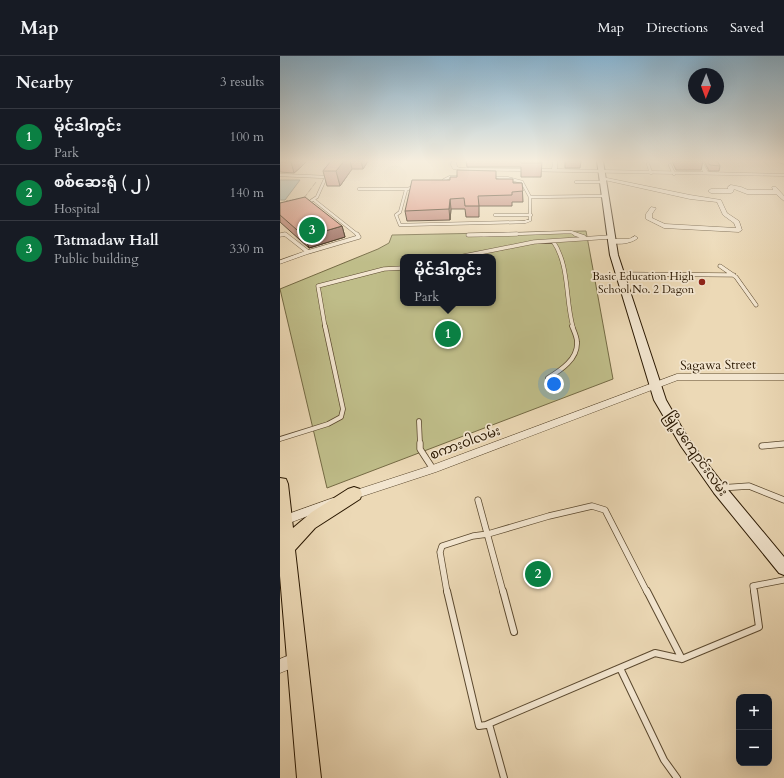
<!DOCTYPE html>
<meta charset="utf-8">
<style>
body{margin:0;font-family:Cardo,"Noto Sans Myanmar",serif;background:#20242c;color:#f1f3f6}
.controls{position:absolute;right:12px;bottom:12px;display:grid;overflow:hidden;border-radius:8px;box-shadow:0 4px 16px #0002}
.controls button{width:36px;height:36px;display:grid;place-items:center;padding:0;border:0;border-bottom:1px solid #363941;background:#171b24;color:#f1f3f6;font:20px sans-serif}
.compass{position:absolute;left:408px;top:12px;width:36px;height:36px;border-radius:50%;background:#171b24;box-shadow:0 4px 16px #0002;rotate:181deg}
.you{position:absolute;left:274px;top:328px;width:14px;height:14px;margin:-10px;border:3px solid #fff;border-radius:50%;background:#1a73e8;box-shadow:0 0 0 6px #1a73e833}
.badge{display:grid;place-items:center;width:26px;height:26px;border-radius:50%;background:#0b8043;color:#fff;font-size:13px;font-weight:700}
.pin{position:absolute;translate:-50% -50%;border:2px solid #fff;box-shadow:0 1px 4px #0006}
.popup{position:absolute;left:120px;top:198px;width:96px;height:52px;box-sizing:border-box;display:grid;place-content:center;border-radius:8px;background:#171b24;filter:drop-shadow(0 1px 3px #0005);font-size:13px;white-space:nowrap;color:#9ea1a6}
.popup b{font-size:15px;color:#f1f3f6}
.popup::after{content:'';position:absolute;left:50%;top:100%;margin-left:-8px;border:8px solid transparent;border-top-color:#171b24}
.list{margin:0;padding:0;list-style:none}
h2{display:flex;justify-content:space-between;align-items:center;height:52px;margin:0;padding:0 16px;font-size:17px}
h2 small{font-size:13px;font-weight:400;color:#9ea1a6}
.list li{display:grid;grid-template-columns:26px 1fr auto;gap:12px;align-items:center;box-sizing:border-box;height:56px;padding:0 16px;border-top:1px solid #363941}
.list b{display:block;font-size:15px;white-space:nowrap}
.list p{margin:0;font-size:13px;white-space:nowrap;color:#9ea1a6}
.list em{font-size:13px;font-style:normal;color:#9ea1a6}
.map{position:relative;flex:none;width:504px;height:722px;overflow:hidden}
header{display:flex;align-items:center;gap:24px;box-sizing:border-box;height:56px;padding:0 20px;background:#171b24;border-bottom:1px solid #363941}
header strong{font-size:19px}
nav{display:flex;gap:22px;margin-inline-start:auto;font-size:14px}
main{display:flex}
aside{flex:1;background:#171b24}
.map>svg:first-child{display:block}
.green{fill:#bfbd89;stroke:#746a44;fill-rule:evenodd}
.water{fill:#9bb9b6;stroke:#6d786d}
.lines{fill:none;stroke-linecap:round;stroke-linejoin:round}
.service-far4-casing{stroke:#5a482e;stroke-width:3.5}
.service-far3-casing{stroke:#5a482e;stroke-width:4.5}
.service-far2-casing{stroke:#5a482e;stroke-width:5.5}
.service-far1-casing{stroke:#5a482e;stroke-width:7}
.service-casing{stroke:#5a482e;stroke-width:8}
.minor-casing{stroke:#5a482e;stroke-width:1}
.secondary-casing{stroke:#291700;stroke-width:2}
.primary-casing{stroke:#291700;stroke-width:2}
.path{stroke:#291700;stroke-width:1;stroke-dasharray:0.5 1;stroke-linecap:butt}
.service-far4{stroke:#f3e6d0;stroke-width:2.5}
.service-far3{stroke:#f3e6d0;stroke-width:3.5}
.service-far2{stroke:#f3e6d0;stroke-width:4}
.service-far1{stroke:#f3e6d0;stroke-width:5.5}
.service{stroke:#f3e6d0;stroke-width:6}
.minor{fill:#f3e6d0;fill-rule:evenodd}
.secondary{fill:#f3e6d0;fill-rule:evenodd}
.primary{fill:#ecd9b6;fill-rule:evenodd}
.wall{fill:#bc8071;stroke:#291700}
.shaded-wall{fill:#99685c;stroke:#291700}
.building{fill:#db9583;stroke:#291700}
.poi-dot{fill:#8f2418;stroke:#f3e6d0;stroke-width:1.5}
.labels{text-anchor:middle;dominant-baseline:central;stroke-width:3.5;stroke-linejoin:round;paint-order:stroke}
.far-poi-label{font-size:11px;fill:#291700;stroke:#f3e6d0;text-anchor:end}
.street-label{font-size:13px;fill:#291700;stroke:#f3e6d0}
</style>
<header>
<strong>Map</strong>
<nav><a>Map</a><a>Directions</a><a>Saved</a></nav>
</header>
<main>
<aside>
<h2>Nearby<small>3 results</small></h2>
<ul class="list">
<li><span class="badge">1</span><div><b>မိုင်ဒါကွင်း</b><p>Park</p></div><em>100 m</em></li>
<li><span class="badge">2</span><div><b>စစ်ဆေးရုံ ( ၂ )</b><p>Hospital</p></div><em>140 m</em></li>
<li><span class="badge">3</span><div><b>Tatmadaw Hall</b><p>Public building</p></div><em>330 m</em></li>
</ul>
</aside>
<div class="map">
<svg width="504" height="722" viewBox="0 0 504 722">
<rect width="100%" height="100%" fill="#ecd9b6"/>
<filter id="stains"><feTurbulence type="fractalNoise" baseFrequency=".005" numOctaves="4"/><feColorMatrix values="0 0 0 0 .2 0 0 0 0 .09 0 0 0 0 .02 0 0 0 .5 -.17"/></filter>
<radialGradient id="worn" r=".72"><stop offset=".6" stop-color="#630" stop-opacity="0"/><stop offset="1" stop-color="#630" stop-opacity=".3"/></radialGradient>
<path class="green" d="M 306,175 L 333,323 L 47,432 L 0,233 L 98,193 L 109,187 L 112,179 ZM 123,201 L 213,201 L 213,247 L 123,247 Z"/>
<path class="water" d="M 0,124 L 20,124 L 5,144 L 0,144 Z"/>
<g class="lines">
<defs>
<path id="service-far4" d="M 368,108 L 371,117
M 390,109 L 394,118
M 0,119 L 46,121 L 37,141 L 31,145
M 170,121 L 227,122 L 242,126 L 250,141 L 250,164 L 245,166 L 120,169 L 116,159 L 120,156 L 126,134 L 130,132 L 162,131 L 164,124 Z
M 296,126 L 322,126
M 79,133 L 128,133
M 250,141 L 324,140
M 34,144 L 78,179
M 215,159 L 251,159
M 2,179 L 6,179
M 203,179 L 291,176 L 298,179"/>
<path id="service-far3" d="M 295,178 L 304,181
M 0,179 L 5,178 L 28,196 L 79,181 L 77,178
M 188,179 L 237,178
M 273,185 C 290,210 285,243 293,271
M 179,201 L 254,186 L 330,181
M 0,206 L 28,196
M 440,210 L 456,221 L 476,249
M 340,218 L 454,219
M 45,271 L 38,230 L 104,213 L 123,212"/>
<path id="service-far2" d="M 268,322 C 281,314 298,303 297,286 C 297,281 294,275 292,270
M 139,365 L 140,388
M 0,383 L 48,368 L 61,361 L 63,353 L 45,270
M 501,388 L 504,388"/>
<path id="service-far1" d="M 140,387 L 140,393 L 153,413
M 482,390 L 504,388
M 440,432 L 469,430 L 504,444
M 198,444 L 223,536
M 167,536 L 160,496 L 162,490 L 193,480 L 208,478 L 269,460 L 312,450 L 325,454 L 367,536
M 474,536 L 473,530 L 504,524"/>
<path id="service" d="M 167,535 L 199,670 L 206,669 L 375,597 L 402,603
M 223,535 L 234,576
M 367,535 L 402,603
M 402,603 L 479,571 L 474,535
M 340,612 L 384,704 L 397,722
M 209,668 L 224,722"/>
<path id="minor" d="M 172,105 L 176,105 L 177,111 L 181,112 L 272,113 L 273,105 L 277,105 L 277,113 L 423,116 L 418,105 L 422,105 L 428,116 L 504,118 L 504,120 L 181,114 L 173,113 L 171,109 Z
M 497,105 L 504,105 L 504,108 L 497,106 Z
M 322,121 L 410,139 L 441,144 L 447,157 L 459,165 L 462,174 L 459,176 L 384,172 L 366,163 L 366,158 L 371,151 L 376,152 L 372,158 L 372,162 L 385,168 L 456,172 L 454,167 L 443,159 L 437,146 L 410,143 L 320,123 L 320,121 Z
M 451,129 L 461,131 L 468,134 L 493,134 L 492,131 L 496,131 L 504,140 L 504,145 L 496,138 L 467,138 L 454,133 L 453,136 L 451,137 L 431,137 L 428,135 L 431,133 L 448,133 L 448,131 Z
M 355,180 L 358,182 C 351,188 335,190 328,185 L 331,183 L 349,183 Z
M 397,318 L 504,318 L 504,324 L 398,324 L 156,416 L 71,444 L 67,443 L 66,440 L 67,437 L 150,410 Z
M 53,442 L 57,443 L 58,446 L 57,449 L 4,469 L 0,467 L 0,461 Z
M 17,596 L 22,598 L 24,603 L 22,608 L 0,617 L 0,603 Z"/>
<path id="secondary" d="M 317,105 L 323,105 L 338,199 L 386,344 L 409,384 L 444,429 L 504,501 L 504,519 L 499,517 L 434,437 L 401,390 L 374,344 L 330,199 Z"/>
<path id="primary" d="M 0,422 L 6,423 L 8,428 L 13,472 L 32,456 L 68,433 L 74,431 L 80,433 L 82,438 L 80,443 L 35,472 L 15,494 L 41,722 L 17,722 L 0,520 Z"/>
</defs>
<use href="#service-far4" class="service-far4-casing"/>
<use href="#service-far3" class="service-far3-casing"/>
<use href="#service-far2" class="service-far2-casing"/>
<use href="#service-far1" class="service-far1-casing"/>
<use href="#service" class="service-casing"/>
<use href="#minor" class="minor-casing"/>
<use href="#secondary" class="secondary-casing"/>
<use href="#primary" class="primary-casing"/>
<path class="path" d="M 24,142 L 36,126
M 6,145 L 18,143"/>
<use href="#service-far4" class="service-far4"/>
<use href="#service-far3" class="service-far3"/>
<use href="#service-far2" class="service-far2"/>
<use href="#service-far1" class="service-far1"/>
<use href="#service" class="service"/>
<use href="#minor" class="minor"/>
<use href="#secondary" class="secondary"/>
<use href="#primary" class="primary"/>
</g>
<path class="wall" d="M 0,105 L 27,105 L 21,111 L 14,117 L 0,116 Z
M 51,105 L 88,105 L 83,113 L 72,113 L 60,130 L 47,130 L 43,115 Z
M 186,105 L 262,105 L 261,121 L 241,121 L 241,111 L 187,111 Z
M 285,105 L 301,105 L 300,112 L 285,112 Z
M 392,105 L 423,105 L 421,114 L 396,114 Z
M 424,105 L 437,105 L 440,110 L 439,115 L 429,115 Z
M 217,123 L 233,127 L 242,127 L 243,146 L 232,146 L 232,150 L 199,150 L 199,161 L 186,161 L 185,153 L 171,153 L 170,164 L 127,165 L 125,155 L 170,124 Z
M 0,147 L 62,170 L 65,181 L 29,192 L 0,166 Z"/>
<path class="shaded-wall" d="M 13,105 L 27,105 L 21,111 L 14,117 L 11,106 Z
M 64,105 L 70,105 L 72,113 L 60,130 L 56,115 Z
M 81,105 L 88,105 L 83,113 Z
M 170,143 L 171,153 L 170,164 L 169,153 Z
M 62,170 L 65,181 L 29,192 L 25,181 Z"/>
<path class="building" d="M 0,105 L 13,105 L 11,106 L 0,106 Z
M 51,105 L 64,105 L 56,115 L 43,115 Z
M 241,105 L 261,105 L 261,107 L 241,107 Z
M 427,105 L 437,105 L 440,110 L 430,109 Z
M 177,114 L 216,115 L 216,123 L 233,123 L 233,127 L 242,127 L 243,135 L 232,136 L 232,139 L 198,140 L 199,150 L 185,150 L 184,142 L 170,143 L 169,153 L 125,155 L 132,124 L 170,124 L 170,121 L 177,121 Z
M 25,141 L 62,170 L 25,181 L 0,159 L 0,147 Z"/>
<linearGradient id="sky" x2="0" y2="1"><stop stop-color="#89b6d4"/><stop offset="0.51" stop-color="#f6eede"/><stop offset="1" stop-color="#f6eede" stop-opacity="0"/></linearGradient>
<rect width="504" height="206" fill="url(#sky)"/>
<circle class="poi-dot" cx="422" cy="226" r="4"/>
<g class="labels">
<g class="far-poi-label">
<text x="414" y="220">Basic Education High<tspan x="414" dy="13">School No. 2 Dagon</tspan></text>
</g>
<g class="street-label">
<text transform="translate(438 309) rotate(-1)">Sagawa Street</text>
<text transform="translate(185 387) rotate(-20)">စကားဝါလမ်း</text>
<text transform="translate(416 398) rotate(55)">မြို့မကျောင်းလမ်း</text>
</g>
</g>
<rect width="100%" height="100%" filter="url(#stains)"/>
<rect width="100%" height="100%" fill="url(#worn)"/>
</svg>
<div class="controls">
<button>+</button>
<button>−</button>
</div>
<svg class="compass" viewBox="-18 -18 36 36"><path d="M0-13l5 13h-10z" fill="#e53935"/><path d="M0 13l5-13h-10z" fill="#9ea1a6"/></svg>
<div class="you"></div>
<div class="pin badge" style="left:168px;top:278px">1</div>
<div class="popup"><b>မိုင်ဒါကွင်း</b>Park</div>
<div class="pin badge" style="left:258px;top:518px">2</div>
<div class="pin badge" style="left:32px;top:174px">3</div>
</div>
</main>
